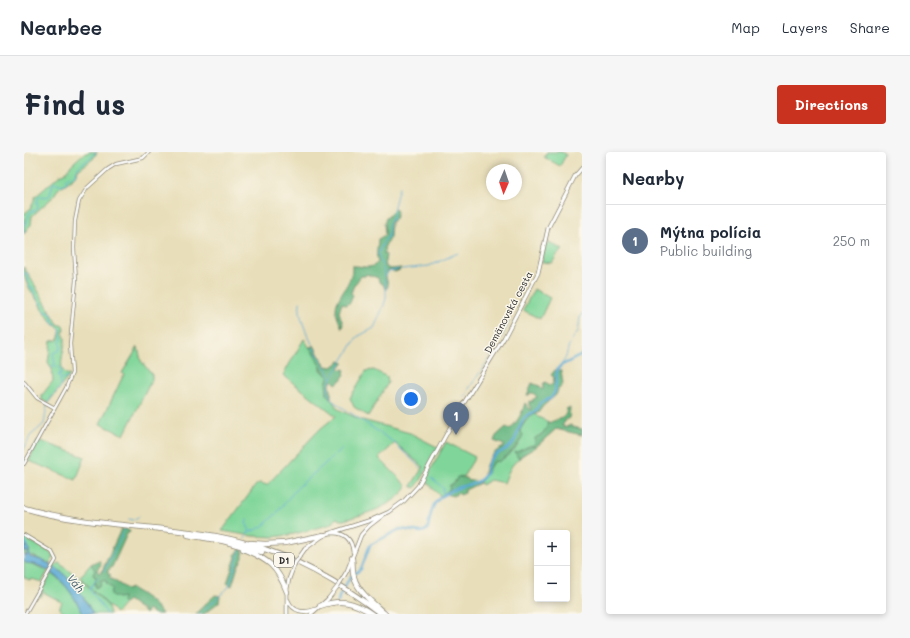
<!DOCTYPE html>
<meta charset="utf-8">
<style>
body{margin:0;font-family:Mali,sans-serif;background:#f6f6f7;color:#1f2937}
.controls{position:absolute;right:12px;bottom:12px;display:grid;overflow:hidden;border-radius:4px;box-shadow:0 2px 6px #0003}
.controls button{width:36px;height:36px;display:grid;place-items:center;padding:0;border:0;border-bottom:1px solid #e0e1e3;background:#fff;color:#1f2937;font:20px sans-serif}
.compass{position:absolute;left:462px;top:12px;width:36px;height:36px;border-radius:50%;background:#fff;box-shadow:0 2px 6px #0003;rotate:182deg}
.you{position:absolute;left:387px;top:247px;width:14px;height:14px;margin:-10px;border:3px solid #fff;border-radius:50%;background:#1a73e8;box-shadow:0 0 0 6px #1a73e833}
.badge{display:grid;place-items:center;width:26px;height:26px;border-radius:50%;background:#c8321e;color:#fff;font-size:13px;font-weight:700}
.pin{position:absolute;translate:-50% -33px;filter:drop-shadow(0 1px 2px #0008)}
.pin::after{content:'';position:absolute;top:21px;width:14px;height:12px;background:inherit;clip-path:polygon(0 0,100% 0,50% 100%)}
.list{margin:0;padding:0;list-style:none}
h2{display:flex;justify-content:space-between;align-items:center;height:52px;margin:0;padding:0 16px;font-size:17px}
h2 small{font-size:13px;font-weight:400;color:#747a83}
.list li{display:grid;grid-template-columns:26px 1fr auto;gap:12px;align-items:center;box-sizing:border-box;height:72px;padding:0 16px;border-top:1px solid #e0e1e3}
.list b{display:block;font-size:15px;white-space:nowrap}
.list p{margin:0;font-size:13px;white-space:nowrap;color:#747a83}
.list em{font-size:13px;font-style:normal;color:#747a83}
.map{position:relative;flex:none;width:558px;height:462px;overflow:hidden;border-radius:4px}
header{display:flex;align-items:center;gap:24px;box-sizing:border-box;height:56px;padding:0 20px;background:#fff;border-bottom:1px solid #e0e1e3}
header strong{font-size:19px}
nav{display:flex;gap:22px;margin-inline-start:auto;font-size:14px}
.intro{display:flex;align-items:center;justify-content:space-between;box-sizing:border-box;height:96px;padding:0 24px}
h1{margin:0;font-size:28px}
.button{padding:10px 18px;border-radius:4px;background:#c8321e;color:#fff;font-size:14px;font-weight:700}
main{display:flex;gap:24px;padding:0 24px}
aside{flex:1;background:#fff;border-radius:4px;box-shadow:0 2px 6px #0003}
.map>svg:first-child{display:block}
.green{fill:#80d69a;stroke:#568062}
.forest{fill:#68b782;stroke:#4a7156}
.water{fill:#5baad5;stroke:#436a80}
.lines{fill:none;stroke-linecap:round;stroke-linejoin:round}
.stream{stroke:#5baad5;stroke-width:1}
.canal{stroke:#5baad5;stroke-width:2}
.river{stroke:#5baad5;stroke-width:2.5}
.tertiary-casing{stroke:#8a8472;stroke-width:4}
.secondary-casing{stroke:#8a8472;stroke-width:4.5}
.motorway-casing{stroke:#8a8472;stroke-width:6}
.tertiary{stroke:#fff;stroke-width:2.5}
.secondary{stroke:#fff;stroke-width:3}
.motorway{stroke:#fff;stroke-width:4.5}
.secondary-bridge-casing{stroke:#8a8472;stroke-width:4.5;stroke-linecap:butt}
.secondary-bridge{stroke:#fff;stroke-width:3}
.labels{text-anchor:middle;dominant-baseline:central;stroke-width:3;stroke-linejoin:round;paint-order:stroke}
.shield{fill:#fbf7ec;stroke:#696865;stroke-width:1}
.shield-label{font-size:9px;font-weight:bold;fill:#2b2b2b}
.street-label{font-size:10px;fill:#2b2b2b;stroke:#fbf7ec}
.water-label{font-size:11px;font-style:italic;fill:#3c5766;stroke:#fbf7ec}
</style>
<header>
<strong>Nearbee</strong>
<nav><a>Map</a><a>Layers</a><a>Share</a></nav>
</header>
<div class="intro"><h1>Find us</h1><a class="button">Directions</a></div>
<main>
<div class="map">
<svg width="558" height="462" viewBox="0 0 558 462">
<rect width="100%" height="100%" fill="#fbf7ec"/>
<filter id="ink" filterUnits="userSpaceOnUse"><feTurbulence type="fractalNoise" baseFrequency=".025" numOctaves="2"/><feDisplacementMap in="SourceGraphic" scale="8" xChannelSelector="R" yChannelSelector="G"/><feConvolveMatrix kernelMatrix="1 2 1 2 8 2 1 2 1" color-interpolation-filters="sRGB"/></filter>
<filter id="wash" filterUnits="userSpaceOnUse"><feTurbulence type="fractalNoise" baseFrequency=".012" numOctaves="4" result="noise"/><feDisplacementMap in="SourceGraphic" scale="16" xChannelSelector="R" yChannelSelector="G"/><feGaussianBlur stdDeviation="0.9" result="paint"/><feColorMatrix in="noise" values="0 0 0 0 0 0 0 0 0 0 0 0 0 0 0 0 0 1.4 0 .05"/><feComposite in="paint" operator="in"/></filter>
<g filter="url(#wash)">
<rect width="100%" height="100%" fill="#e8deb9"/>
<path class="green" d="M 65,0 L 73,0 L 69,7 L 54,18 L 53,23 L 47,28 L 34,37 L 29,45 L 8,64 L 7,73 L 3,77 L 0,82 L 0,68 L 1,61 L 7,56 L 11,45 L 36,23 L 41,21 L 48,12 L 58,3 Z
M 523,0 L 538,0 L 542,3 L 536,14 L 520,5 Z
M 525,90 L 539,98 L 533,103 L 528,111 L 518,110 L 521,94 Z
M 0,115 L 34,172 L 39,174 L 40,177 L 39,181 C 40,183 41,185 41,187 C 42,197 30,220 46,223 L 24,251 L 18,248 L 18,243 L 29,229 L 28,217 L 24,210 L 27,189 L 34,188 L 37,178 L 26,169 C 25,164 21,163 19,159 C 17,157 17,155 16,153 C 7,137 0,134 0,115 Z
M 510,137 L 526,146 L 516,167 L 499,158 Z
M 280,187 L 297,213 L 297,218 L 305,225 L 303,241 L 314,257 L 335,267 L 386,281 L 415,296 L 397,328 L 391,336 L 387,334 L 399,315 L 371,291 L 355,306 L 382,333 L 382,337 C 365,356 344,361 320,368 L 315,368 L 314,366 L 311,367 L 310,370 L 304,373 L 270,382 L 250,385 L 228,384 L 198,379 L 232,333 C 237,329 238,332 243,333 L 296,277 L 312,264 L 259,223 Z
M 114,195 L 117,209 L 128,223 L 128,227 L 100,283 L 76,272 L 100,222 L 98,221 Z
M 350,218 L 363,225 L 364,231 L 344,264 L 330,255 L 326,246 L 342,219 Z
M 511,262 L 514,265 L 525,270 L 523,272 L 524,274 C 521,282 512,284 511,293 L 494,300 L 494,306 L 497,305 C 486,313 485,319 480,331 L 466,328 L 458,333 L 456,330 C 462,323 464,314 472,309 L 474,310 C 484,304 502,291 496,278 C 499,272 505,265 511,262 Z
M 14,288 L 61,305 L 52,328 L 5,309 Z
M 422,290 L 451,305 L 439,325 L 436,324 L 429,331 L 426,337 L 416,344 L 401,328 Z
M 0,385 C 9,392 23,395 30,405 L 26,412 L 9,404 L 0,402 Z
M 0,409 L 2,411 L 6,411 L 24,419 L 18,430 L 8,427 L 5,428 L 0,425 Z
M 35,411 L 56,427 L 68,438 L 84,454 L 86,462 L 69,462 C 58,441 49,428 30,414 L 32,412 Z
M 67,412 L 71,418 L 69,423 L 72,425 L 71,432 L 72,436 L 77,428 L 83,429 L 83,432 L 99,445 L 98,450 L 100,452 L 93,460 L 92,461 L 56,425 Z
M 27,421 C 43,433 50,444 59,462 L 43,462 L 35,457 L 38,450 L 19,440 L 17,445 L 15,444 Z"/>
<path class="forest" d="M 371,56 L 373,60 L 371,67 L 367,70 L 366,85 L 360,96 L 361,99 L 359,101 L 362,103 L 361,109 L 362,115 L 366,117 L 377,116 L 376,118 L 371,120 L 367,118 L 364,119 L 362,124 L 364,134 L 363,136 L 361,137 L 359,132 L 355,130 L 354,126 L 342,122 L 341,124 L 337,124 L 331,132 L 330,133 L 327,141 L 329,143 L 326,151 L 324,151 L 322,153 L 318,151 L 315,160 L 319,172 L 318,176 C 316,171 312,164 312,158 C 311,144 330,131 328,114 C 337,113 347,119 354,110 C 351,102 354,96 354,87 L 361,83 L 360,72 L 362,66 L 364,65 L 367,60 Z
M 290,193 L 295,203 L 298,206 L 298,208 L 300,210 L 301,214 L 308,215 L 316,209 L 320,211 L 315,215 L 318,218 L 320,217 L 321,218 L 320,221 L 321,222 L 317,228 L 312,232 L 308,228 L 305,234 L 307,238 L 307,247 L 303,242 L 302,232 L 304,225 C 296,217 292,205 286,195 Z
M 531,218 L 537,219 L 539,232 L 534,238 L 532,243 L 519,254 L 514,261 L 508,263 L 500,271 L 496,278 L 499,283 C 494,295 484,304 474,310 L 472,309 C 465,312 465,318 462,323 L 460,323 C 460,311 469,299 480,295 L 480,293 L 470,289 L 472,284 L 482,275 L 486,277 C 494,269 498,261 501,251 L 506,258 L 507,256 L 505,254 L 505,249 L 509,250 L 508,248 L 513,245 L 509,241 L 506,241 L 505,243 L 503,243 L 508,231 L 515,234 L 517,237 L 519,237 L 519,232 L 521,230 L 526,233 L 529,232 L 530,225 L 527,223 Z
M 543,256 L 546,256 L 545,266 L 542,268 L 538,274 L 542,275 L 547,273 L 548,275 L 558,277 L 558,283 L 532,277 L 512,295 L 494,306 L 491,300 C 498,299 503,293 511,293 L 511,286 L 518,282 L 524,274 L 523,272 C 531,266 542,270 543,256 Z
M 433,325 L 440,325 L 445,329 L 449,328 L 453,331 L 456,331 L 441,338 L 441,341 L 436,343 L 434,341 L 429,344 L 421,342 L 426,337 L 425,334 L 432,329 Z
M 97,377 L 106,378 L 106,380 L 103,382 L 88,415 L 84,418 L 84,422 L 87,423 L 85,425 L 104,438 L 106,436 C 117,441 131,451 138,462 L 131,462 L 124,458 L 121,462 L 118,458 L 104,448 L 100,452 L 98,450 L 99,445 L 94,446 L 87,443 L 87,439 L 89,437 L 83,432 L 82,429 L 77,428 L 77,432 L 72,436 L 71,432 L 72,425 L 69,423 L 71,418 L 67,412 L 75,408 L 77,413 L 75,415 L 73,418 L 75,421 L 78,419 Z
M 216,397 L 219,398 L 219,406 L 214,414 L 208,434 L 203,431 L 212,405 L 210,402 L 213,402 Z
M 191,443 L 196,444 L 195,450 L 180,462 L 171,462 Z"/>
<path class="water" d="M 2,392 L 5,396 L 6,405 C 37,411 55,436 69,462 L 59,462 C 48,439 30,413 2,411 L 0,409 L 0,403 L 3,404 L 4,400 L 0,399 L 0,394 L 3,396 Z"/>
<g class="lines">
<path class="stream" d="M 375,35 L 369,58 L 369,65 L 365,72 L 364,85 L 360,89 L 354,102 L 359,116 L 362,138 L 362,146 L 360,153 L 350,176 L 333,185 L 306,229 C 303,237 304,242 309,249 L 368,289 L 397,316
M 0,74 L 7,59 L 11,59 L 14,55 L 13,50 L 15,44 L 23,45 L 26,43 L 29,31 L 33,31 L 38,33 L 43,30 L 42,27 L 51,23 C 55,8 64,12 72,0
M 0,77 L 0,81
M 378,117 L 405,114 L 434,101
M 0,122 L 3,121 L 4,124 L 3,128 L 7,136 L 9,136 C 9,145 19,150 20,159 L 28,162 C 28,173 29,171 37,177 L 36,179 L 38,187 L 36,190 L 37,195 L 35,199 L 29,201 L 31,212 L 28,214 L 29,216 L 32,214 L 37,216 L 36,219 L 38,221 L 34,223 L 36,225 L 37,235 C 21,251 24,250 20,272 L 6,284 L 0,297
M 361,125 L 364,120 L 375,117
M 276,150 C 274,165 282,179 288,192
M 547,189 L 554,179 L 556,166 L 558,161
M 289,195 L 307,225
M 538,212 L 542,205 L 545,192
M 38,227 L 44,226
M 440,246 C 443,243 444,239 446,235 C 455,222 487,176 486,162
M 408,326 L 419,336 L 419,344
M 105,367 L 109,368 L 116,364
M 223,368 L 222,371 L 226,379 L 223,383
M 224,381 L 238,375 L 252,362 L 273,336 L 319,296
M 221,387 L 222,385
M 80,419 L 102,375
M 75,424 L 67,435 L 66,438 L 83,462
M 176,462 L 205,435 L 216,399"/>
<path class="canal" d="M 0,388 L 4,394"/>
<path class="river" d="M 314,450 L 315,445 L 326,425 L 337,417 L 346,393 L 376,377 L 397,380 L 403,378 C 406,370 406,359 411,351 C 416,344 428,338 436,335 C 445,332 455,332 461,323 C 464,319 462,313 465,309 C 471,300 484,299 489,291 C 496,280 495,263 511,260 L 516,251 L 527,246 L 531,239 L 533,219 L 536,214 L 558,203"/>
</g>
</g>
<g filter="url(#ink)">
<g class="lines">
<defs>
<path id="tertiary" d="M 0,230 L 13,246 L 31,256
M 0,312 L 42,236 L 48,221 L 46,192 L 52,128 L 50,96 L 51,69 L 55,49 L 63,36 L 84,17 L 92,12 L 119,6 L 125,0
M 0,383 L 28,400 L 32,408 L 1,462"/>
<path id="secondary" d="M 308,381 C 320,380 328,387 329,400
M 281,397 L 300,383 L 347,368 L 365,360 L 380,349 L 394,334 L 435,259 L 480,186 L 514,121 L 524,76 L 551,24 L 558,16
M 323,419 L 337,383 L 345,374 L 358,364
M 264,448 C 269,460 280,462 292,457
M 263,462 L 263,437 L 265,427
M 287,462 L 304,447"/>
<path id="motorway" d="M 0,356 C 58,373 120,373 179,382 C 244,391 305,422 357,462
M 164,383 L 199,389 L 238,400
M 226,391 L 241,392 L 261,391 L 300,383
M 219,397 C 245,408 253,414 263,440
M 328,406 C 329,412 328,419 330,425 C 334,440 350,452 361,462
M 296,454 C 317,447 329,449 348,462"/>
</defs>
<use href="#tertiary" class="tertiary-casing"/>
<use href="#secondary" class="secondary-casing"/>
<use href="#motorway" class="motorway-casing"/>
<use href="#tertiary" class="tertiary"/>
<use href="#secondary" class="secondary"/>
<use href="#motorway" class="motorway"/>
<defs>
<path id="secondary-bridge" d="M 265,427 L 271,411 L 281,397
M 304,447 L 314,434 L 323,419"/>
</defs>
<use href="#secondary-bridge" class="secondary-bridge-casing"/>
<use href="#secondary-bridge" class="secondary-bridge"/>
</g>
</g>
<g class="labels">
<rect class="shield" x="250" y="401" width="20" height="14" rx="3"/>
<g class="shield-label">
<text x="260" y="408">D1</text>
</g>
<g class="street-label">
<text transform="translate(484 160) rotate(-62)">Demänovská cesta</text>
</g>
<g class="water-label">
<text transform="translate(52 431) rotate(52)">Váh</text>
</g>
</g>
</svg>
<div class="controls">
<button>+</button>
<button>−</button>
</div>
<svg class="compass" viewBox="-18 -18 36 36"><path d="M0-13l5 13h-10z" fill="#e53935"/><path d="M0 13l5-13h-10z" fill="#747a83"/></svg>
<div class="you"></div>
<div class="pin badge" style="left:432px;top:283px;background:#5c6f8a">1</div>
</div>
<aside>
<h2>Nearby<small></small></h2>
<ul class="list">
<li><span class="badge" style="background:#5c6f8a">1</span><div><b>Mýtna polícia</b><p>Public building</p></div><em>250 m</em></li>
</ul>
</aside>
</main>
